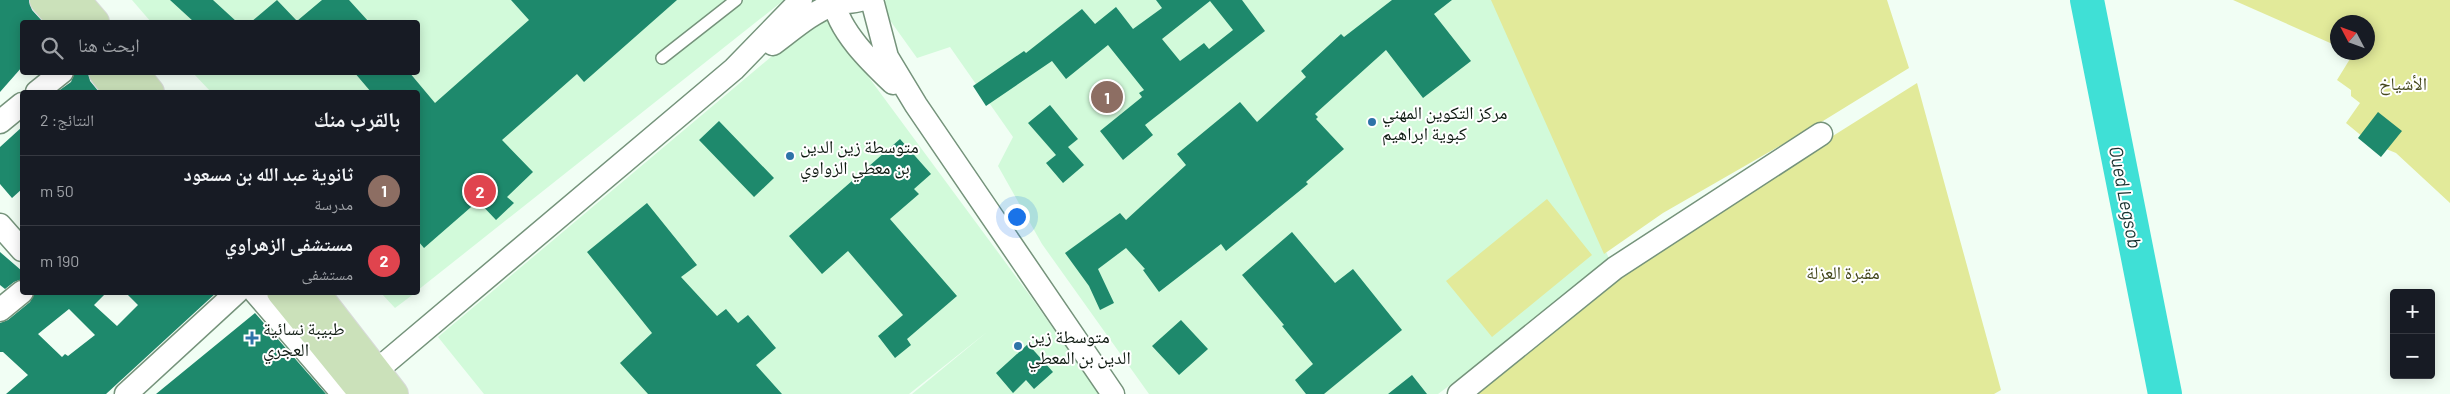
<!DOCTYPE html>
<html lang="ar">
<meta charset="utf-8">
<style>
body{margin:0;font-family:Barlow,"Noto Naskh Arabic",sans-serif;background:#20242c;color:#f1f3f6;direction:rtl}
.controls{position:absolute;right:15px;bottom:15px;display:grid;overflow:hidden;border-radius:5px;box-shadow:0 2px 12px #0003}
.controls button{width:45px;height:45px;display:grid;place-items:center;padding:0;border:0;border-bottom:1px solid #363941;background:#171b24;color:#f1f3f6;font:25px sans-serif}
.compass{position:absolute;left:2330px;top:15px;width:45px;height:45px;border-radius:50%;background:#171b24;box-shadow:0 2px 12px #0003;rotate:311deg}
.you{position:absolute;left:1016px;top:216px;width:18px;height:18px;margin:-12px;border:4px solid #fff;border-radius:50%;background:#1a73e8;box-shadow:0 0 0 8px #1a73e833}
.badge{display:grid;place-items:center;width:32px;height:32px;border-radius:50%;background:#1a73e8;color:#fff;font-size:16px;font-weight:700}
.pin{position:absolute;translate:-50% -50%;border:2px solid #fff;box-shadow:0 1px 5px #0006}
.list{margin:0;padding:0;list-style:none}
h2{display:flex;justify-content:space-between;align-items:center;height:65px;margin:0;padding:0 20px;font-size:21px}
h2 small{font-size:16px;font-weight:400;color:#9ea1a6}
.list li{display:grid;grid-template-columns:32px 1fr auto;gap:15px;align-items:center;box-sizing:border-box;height:70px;padding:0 20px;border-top:1px solid #363941}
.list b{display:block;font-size:19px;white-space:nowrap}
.list p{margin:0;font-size:16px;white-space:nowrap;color:#9ea1a6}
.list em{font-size:16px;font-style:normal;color:#9ea1a6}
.icon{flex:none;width:28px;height:28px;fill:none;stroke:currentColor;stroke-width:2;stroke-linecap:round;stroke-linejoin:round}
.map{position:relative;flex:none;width:2450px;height:394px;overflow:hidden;direction:ltr}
.search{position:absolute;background:#171b24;box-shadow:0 2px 12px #0003;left:20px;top:20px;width:400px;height:55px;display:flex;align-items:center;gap:12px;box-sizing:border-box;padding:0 18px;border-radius:5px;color:#9ea1a6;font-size:19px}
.panel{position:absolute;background:#171b24;box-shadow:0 2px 12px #0003;left:20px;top:90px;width:400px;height:205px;border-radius:5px;direction:rtl}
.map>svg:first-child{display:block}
.built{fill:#d2fada}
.green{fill:#e2ea9a}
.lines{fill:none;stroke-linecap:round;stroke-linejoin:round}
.river{stroke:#3fe0d6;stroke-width:34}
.building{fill:#1e896c;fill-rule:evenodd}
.service-casing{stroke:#75937b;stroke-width:14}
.minor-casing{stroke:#75937b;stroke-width:25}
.primary-casing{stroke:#d8dad9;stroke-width:30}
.service{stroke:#fff;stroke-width:11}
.minor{stroke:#fff;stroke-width:22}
.primary{stroke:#cbe1ba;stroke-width:28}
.poi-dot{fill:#2e73a8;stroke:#fff;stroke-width:2}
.labels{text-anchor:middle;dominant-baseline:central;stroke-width:4;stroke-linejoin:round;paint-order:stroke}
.park-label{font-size:18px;fill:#44481c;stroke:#fff}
.poi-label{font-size:18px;fill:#0e1a11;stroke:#fff;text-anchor:start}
.water-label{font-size:19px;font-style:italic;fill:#18312f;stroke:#fff}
</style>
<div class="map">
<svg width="2450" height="394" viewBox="0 0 2450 394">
<rect width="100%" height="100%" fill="#f1fef4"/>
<path class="built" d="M 132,0 L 784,0 L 418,290 L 418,92 L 211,92 L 193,73 L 418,72 L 418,22 L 151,22 Z
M 886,0 L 1492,0 L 1612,265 L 1438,394 L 1149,394 L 1042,244 L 998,166 L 1013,137 L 950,47 L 917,58 L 879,5 Z
M 822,14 L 1031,297 L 1099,394 L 912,394 L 987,332 L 909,394 L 484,394 L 438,337 Z
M 381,293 L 415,293 L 395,308 Z"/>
<path class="green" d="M 1491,0 L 1887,0 L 1909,68 L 1823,121 L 1663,213 L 1604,254 Z
M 2233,0 L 2450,0 L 2450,203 L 2396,153 L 2369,142 L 2346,123 L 2360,103 L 2351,96 L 2351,90 L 2337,80 L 2353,54 L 2351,53 L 2368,52 L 2368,22 L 2338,22 L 2337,46 Z
M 1917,83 L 2001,390 L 1994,394 L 1472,394 L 1613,280 L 1723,205 Z
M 1547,199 L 1592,255 L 1492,337 L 1446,281 Z"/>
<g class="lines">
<path class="river" d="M 2087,0 L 2165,394"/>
</g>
<path class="building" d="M 0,0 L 29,0 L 32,10 L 43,22 L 22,22 L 22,67 L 0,92 Z
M 170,0 L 213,0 L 237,22 L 194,22 Z
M 277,0 L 297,21 L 322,0 L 349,0 L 369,22 L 251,22 Z
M 511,0 L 677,0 L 584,82 L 577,74 L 502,140 L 533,172 L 507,197 L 514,203 L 496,220 L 478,201 L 424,248 L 418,241 L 418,92 L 371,92 L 354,72 L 409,72 L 435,103 L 529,20 Z
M 1156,0 L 1242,0 L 1265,31 L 1145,125 L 1153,135 L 1123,160 L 1100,131 L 1142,97 L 1139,93 L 1144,90 L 1108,45 L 1066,79 L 1052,61 L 986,106 L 973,86 L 1024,51 L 1026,53 L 1082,9 L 1095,24 L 1116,7 L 1133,29 L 1162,8 ZM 1210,1 L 1233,30 L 1209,49 L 1204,43 L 1180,61 L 1162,39 Z
M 1392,0 L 1452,0 L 1434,14 L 1471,61 L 1423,98 L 1386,50 L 1315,114 L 1318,117 L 1316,119 L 1344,149 L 1306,182 L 1308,184 L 1226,251 L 1221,244 L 1159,292 L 1143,270 L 1145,269 L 1126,248 L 1098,269 L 1114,303 L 1100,310 L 1089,286 L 1065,253 L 1120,213 L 1126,220 L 1186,165 L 1177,154 L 1240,102 L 1257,122 L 1306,77 L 1301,71 L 1341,34 L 1344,37 Z
M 75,72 L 88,72 L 90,81 L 99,92 L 57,92 L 71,82 Z
M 1050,105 L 1078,139 L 1068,147 L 1084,165 L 1063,183 L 1046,163 L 1056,155 L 1028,123 Z
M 2378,112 L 2402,131 L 2381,157 L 2358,138 Z
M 719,121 L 774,178 L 754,197 L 699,140 Z
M 22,127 L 22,189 L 12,198 L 0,184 L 0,147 Z
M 900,139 L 931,174 L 914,189 L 919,194 L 890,219 L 957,296 L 907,339 L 911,345 L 895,358 L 878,336 L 903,315 L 848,251 L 822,274 L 789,236 Z
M 647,203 L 697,265 L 681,277 L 717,316 L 726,309 L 738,323 L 748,315 L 776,348 L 756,365 L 782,394 L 648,394 L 620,363 L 652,333 L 587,252 Z
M 1292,232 L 1335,283 L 1353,269 L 1402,330 L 1324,394 L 1306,394 L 1295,380 L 1313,364 L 1282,326 L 1284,325 L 1242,275 Z
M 0,252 L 22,271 L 22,279 L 14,282 L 5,289 L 0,285 Z
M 35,292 L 107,292 L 94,305 L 117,326 L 138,305 L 125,292 L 217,292 L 106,394 L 6,394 L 28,375 L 3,352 L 0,352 L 0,323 L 8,320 L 30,302 ZM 69,309 L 95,335 L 68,356 L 65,354 L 62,357 L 38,334 Z
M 255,313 L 326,394 L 156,394 Z
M 1181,320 L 1208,349 L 1179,375 L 1152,346 Z
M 1028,344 L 1053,372 L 1034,389 L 1026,380 L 1013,393 L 996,373 Z
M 1412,375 L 1427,394 L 1388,394 Z"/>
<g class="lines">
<defs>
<path id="service" d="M 662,58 L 736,0"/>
<path id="minor" d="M 834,0 C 837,30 873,64 893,83
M 872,0 L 887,57 L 916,105 L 1113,394
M 773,44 C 792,30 811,13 832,5 C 840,1 851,3 860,0
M 37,92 L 62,72
M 0,122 L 22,104
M 0,225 L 22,250
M 255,292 L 343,394
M 0,310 L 22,292
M 368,386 L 376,371 L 734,69 L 801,0
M 126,394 L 237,292
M 1459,394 L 1615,268 L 1821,134"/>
<path id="primary" d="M 44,0 L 63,22
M 76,0 L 95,22
M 103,72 L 118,92
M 134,72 L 150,92
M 281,292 L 364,394
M 315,292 L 394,394"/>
</defs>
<use href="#service" class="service-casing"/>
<use href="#minor" class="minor-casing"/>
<use href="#primary" class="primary-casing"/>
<use href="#service" class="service"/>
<use href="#minor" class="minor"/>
<use href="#primary" class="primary"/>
</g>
<g class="poi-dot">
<circle cx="1372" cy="122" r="5"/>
<circle cx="790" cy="156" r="5"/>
<path d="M249.5 330.5h5v5h5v5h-5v5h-5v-5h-5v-5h5z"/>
<circle cx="1018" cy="346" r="5"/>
</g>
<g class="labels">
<g class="park-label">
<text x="2403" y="83">الأشياخ</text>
<text x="1843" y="272">مقبرة العزلة</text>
</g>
<g class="poi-label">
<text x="1382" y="112">مركز التكوين المهني<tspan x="1382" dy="21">كبوية ابراهيم</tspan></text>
<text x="800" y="146">متوسطة زين الدين<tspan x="800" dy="21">بن معطي الزواوي</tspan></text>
<text x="263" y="328">طبيبة نسائية<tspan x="263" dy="21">العجري</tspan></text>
<text x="1028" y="336">متوسطة زين<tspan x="1028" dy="21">الدين بن المعطي</tspan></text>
</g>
<g class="water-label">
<text transform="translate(2126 197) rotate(79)">Oued Legsob</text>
</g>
</g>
</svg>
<div class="controls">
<button>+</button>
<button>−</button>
</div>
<svg class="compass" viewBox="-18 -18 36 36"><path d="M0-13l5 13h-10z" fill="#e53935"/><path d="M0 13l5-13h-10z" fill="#9ea1a6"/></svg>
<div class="you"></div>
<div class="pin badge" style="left:1107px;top:97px;background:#8d6e63">1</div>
<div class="pin badge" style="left:480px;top:191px;background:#e0444e">2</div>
<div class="search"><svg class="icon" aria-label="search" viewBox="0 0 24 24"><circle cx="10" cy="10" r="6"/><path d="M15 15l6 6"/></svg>ابحث هنا</div>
<section class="panel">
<h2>بالقرب منك<small>النتائج: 2</small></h2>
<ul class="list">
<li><span class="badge" style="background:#8d6e63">1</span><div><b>ثانوية عبد الله بن مسعود</b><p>مدرسة</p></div><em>50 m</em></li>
<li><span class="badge" style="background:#e0444e">2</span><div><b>مستشفى الزهراوي</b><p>مستشفى</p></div><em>190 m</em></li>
</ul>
</section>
</div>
